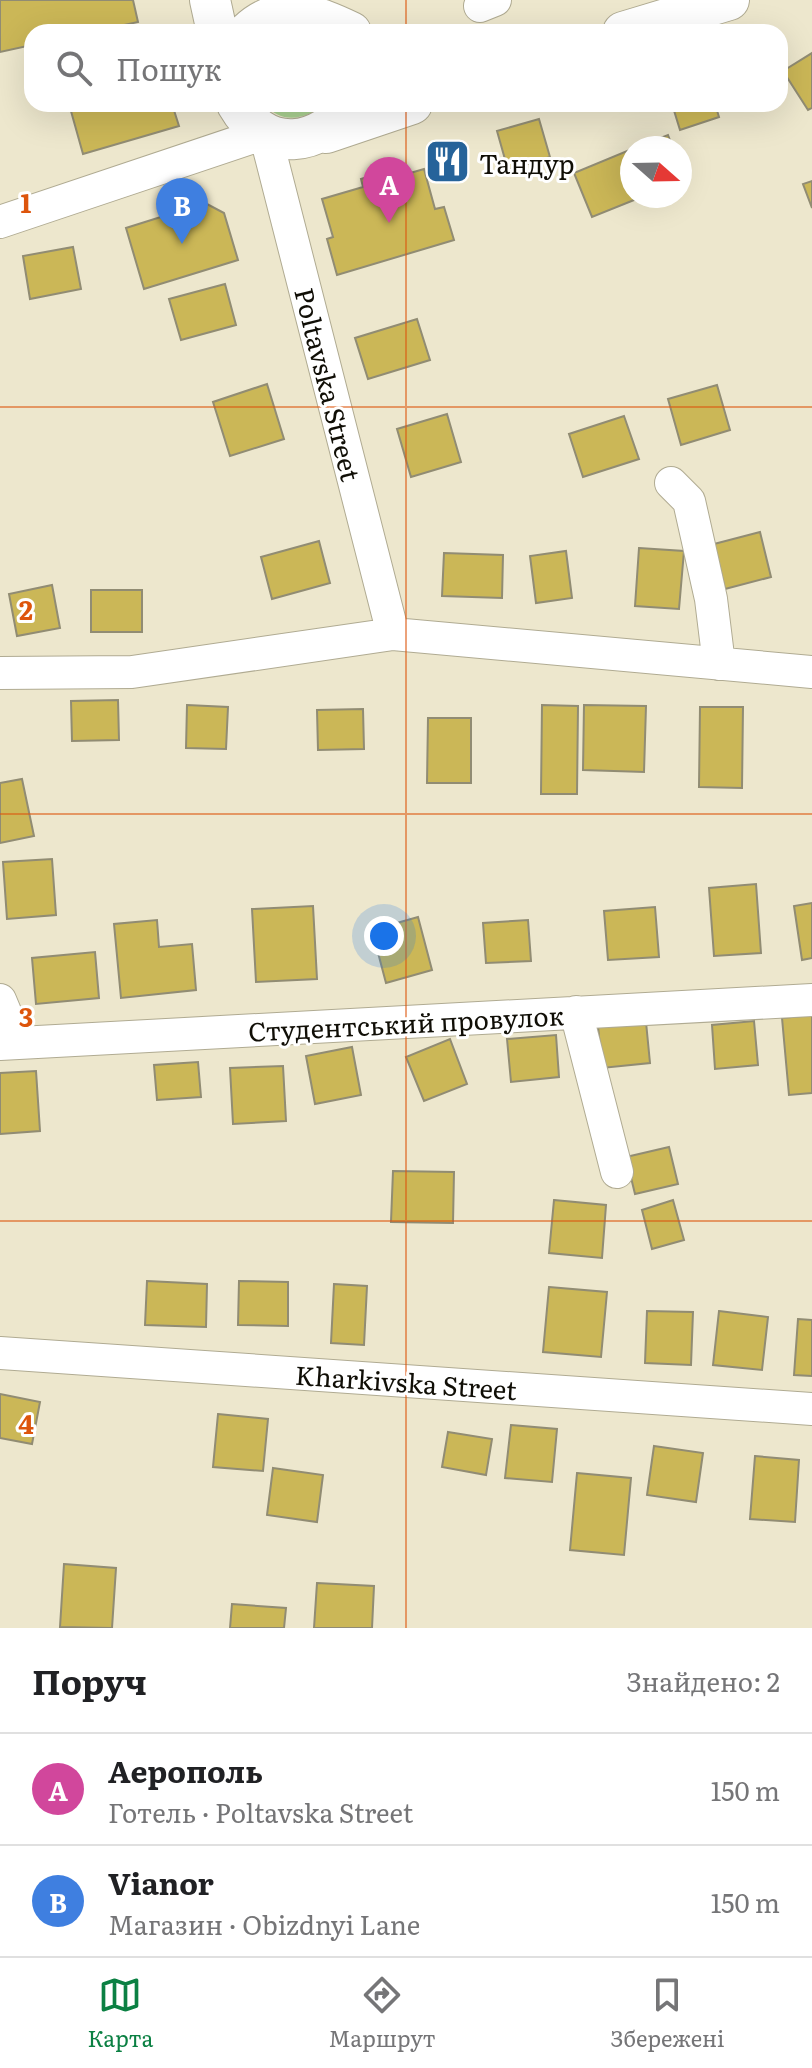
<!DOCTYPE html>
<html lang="uk">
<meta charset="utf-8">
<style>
body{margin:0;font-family:Literata,serif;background:#f2f2f2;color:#202124}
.compass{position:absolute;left:620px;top:136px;width:72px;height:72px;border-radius:50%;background:#fff;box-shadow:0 8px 32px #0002;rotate:110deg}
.you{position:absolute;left:384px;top:936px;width:28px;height:28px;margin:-20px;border:6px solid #fff;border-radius:50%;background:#1a73e8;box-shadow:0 0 0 12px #1a73e833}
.badge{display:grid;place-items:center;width:52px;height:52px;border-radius:50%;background:#0b8043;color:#fff;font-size:26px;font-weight:700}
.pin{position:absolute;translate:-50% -66px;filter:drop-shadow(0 2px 4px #0008)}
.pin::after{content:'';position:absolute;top:42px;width:28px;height:24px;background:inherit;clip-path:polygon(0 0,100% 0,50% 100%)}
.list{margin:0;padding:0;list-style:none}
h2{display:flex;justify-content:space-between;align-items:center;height:104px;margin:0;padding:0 32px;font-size:34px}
h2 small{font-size:26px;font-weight:400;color:#757577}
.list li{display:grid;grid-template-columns:52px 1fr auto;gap:24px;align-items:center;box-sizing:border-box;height:112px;padding:0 32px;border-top:2px solid #e0e0e0}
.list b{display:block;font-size:30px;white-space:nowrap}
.list p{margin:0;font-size:26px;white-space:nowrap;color:#757577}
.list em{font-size:26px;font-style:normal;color:#757577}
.icon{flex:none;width:44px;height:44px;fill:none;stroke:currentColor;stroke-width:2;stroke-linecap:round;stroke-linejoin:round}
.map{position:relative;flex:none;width:812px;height:1628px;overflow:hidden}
.search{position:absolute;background:#fff;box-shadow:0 8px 32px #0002;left:24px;right:24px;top:24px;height:88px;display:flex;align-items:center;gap:20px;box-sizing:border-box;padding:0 28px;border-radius:24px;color:#757577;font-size:30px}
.sheet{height:328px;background:#fff}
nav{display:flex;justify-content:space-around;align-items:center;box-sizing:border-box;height:112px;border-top:2px solid #e0e0e0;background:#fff;font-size:22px;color:#757577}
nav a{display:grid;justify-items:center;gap:4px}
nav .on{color:#0b8043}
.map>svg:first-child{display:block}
.green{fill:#a9d090}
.building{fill:#cbb757;stroke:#918c73;stroke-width:2}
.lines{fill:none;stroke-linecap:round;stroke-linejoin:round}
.minor-casing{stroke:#b0ab92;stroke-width:34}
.major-casing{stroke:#b0ab92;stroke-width:42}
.minor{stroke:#fff;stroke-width:32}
.major{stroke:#fff;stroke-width:40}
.grid{fill:none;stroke:#dd550c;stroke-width:2;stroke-opacity:0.55}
.labels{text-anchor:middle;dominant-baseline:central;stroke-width:6;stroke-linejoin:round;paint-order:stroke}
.poi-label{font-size:26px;fill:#100e06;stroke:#fff;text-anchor:start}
.street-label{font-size:26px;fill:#100e06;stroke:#fff}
.grid-label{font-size:26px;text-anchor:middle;font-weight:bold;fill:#dd550c;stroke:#fff;stroke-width:6;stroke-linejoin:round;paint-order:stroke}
</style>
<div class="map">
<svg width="812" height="1628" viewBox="0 0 812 1628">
<rect width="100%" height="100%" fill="#ede7cd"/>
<path class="green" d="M 265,104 L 326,104 C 308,118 282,126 265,104 Z"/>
<path class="building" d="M 0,0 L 133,0 L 138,22 L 92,32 L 32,32 L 32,45 L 0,52 Z
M 812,53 L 812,108 L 808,110 L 783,71 Z
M 69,104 L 172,104 L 179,126 L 83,154 Z
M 672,104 L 715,104 L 719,117 L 680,130 Z
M 539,119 L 550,157 L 508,170 L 497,131 Z
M 668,135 L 673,148 L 635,148 Z
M 632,149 L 632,196 L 644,196 L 592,217 L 574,173 Z
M 424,169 L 435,209 L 444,207 L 454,240 L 337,275 L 327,239 L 333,237 L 322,199 L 363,187 L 361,179 L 384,172 L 386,180 Z
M 812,181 L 812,208 L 803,184 Z
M 205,203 L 224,213 L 238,260 L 144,289 L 126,228 Z
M 73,247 L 81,289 L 30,299 L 23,256 Z
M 225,284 L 236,325 L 181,340 L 169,299 Z
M 417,319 L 430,360 L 368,379 L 355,338 Z
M 267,384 L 284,439 L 230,456 L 213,402 Z
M 717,385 L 730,430 L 681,445 L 668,399 Z
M 447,414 L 461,462 L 411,477 L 397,429 Z
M 624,416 L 639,459 L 583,477 L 569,434 Z
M 760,532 L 771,577 L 725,589 L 714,544 Z
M 319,541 L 330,583 L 272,599 L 261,557 Z
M 639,548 L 684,551 L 679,609 L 635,606 Z
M 566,551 L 572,598 L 536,603 L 530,556 Z
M 444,553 L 503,555 L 502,598 L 442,596 Z
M 52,585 L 60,628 L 17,636 L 9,594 Z
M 91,590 L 142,590 L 142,632 L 91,632 Z
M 118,700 L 119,740 L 72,741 L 71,701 Z
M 187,705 L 228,707 L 226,749 L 186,748 Z
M 542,705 L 578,706 L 577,794 L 541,794 Z
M 584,705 L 646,706 L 644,772 L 583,770 Z
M 700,707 L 743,707 L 742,788 L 699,787 Z
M 363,709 L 364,749 L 318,750 L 317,710 Z
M 428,718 L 471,718 L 471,783 L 427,783 Z
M 22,779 L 34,836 L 0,843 L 0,783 Z
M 52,859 L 56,915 L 7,919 L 3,862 Z
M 756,884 L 761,953 L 714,956 L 709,888 Z
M 812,903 L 812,958 L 802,960 L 794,906 Z
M 313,906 L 317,979 L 256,982 L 252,909 Z
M 655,907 L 659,957 L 608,960 L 604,911 Z
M 418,917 L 432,970 L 386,983 L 372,930 Z
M 157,920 L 159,947 L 192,944 L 196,990 L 121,998 L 114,924 Z
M 528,920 L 531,961 L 486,963 L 483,923 Z
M 95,952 L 99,998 L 36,1004 L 32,958 Z
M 812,1015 L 812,1093 L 789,1095 L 782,1018 Z
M 754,1021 L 758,1065 L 715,1069 L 712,1025 Z
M 646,1022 L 650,1063 L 602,1068 L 598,1026 Z
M 556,1035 L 559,1077 L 511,1082 L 507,1039 Z
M 450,1039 L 467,1084 L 424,1101 L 406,1057 Z
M 352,1047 L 361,1095 L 315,1104 L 306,1056 Z
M 198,1062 L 201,1097 L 157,1100 L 154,1065 Z
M 283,1066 L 286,1121 L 233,1124 L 230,1068 Z
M 36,1071 L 40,1131 L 0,1134 L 0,1073 Z
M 669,1147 L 678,1184 L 635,1194 L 626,1157 Z
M 393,1171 L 454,1172 L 453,1223 L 391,1222 Z
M 554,1200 L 606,1205 L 602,1258 L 549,1253 Z
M 673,1200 L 684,1240 L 652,1249 L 642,1210 Z
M 147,1281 L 207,1284 L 206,1327 L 145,1325 Z
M 239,1281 L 288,1282 L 288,1326 L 238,1325 Z
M 334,1284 L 367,1286 L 364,1345 L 331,1343 Z
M 549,1287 L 607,1292 L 601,1357 L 543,1352 Z
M 647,1311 L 693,1312 L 691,1365 L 645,1363 Z
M 719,1311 L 768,1317 L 762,1370 L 713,1365 Z
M 798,1319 L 812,1320 L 812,1376 L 794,1375 Z
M 0,1394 L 40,1402 L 32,1444 L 0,1438 Z
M 218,1414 L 268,1419 L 263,1471 L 213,1467 Z
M 511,1425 L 557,1429 L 552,1482 L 505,1478 Z
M 448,1432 L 492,1439 L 486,1475 L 442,1467 Z
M 654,1446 L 703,1453 L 696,1502 L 647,1495 Z
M 755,1456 L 799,1460 L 795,1522 L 750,1519 Z
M 273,1468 L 323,1475 L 317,1522 L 267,1515 Z
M 577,1473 L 631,1478 L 624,1555 L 570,1550 Z
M 64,1564 L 116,1568 L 112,1628 L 60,1627 Z
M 317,1583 L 374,1586 L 372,1628 L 314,1628 Z
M 232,1604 L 286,1608 L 284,1628 L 230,1628 Z"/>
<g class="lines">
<defs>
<path id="minor" d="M 480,6 L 495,0
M 0,222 L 265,133 L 393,634
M 671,483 L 689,501 L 711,599 L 719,664
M 0,673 L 132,672 L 393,634 L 812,672
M 0,1000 L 18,1043
M 576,1012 L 617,1172
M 0,1044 L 812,1000
M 0,1353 L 812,1409"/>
<path id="major" d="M 210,0 L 217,32
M 248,32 C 281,1 315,15 351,32
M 623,32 L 729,0
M 237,104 C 266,155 320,147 351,104
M 326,133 L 412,104"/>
</defs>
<use href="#minor" class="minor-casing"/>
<use href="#major" class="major-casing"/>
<use href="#minor" class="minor"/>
<use href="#major" class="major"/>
</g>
<path class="grid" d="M 406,0 L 406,32M 406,104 L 406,1628M 0,407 L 812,407M 0,814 L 812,814M 0,1221 L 812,1221"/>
<defs>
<symbol id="restaurant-square" viewBox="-11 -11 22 22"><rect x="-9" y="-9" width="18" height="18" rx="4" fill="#26639a" stroke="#fff"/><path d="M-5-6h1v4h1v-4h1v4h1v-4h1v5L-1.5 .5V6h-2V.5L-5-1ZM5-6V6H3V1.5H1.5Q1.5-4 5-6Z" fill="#fff"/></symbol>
</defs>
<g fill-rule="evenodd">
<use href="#restaurant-square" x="422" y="136" width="51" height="51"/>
</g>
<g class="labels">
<g class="poi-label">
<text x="479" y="162">Тандур</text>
</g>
<g class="street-label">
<text transform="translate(329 384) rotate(76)">Poltavska Street</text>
<text transform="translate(406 1022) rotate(-3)">Студентський провулок</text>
<text transform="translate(406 1381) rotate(4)">Kharkivska Street</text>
</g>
</g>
<g class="grid-label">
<text x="26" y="213">1</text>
<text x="26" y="620">2</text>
<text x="26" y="1027">3</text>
<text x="26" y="1434">4</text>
</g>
</svg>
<svg class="compass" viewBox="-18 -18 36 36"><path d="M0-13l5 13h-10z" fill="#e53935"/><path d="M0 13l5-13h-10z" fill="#757577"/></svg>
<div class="you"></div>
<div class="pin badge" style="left:389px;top:223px;background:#d1479c">A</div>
<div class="pin badge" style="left:182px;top:244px;background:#3f7fe0">B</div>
<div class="search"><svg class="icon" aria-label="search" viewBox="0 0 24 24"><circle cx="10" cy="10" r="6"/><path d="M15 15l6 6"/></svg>Пошук</div>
</div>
<section class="sheet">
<h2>Поруч<small>Знайдено: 2</small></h2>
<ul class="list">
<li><span class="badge" style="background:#d1479c">A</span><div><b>Аерополь</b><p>Готель · Poltavska Street</p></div><em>150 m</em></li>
<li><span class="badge" style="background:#3f7fe0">B</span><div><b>Vianor</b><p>Магазин · Obizdnyi Lane</p></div><em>150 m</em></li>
</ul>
</section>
<nav>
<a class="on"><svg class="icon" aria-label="map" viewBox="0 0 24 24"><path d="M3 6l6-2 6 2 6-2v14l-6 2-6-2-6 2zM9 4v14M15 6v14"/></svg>Карта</a>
<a><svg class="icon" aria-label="directions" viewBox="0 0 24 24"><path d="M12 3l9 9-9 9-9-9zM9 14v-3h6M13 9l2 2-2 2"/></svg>Маршрут</a>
<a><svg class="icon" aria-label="saved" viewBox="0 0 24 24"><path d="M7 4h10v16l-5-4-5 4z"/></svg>Збережені</a>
</nav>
